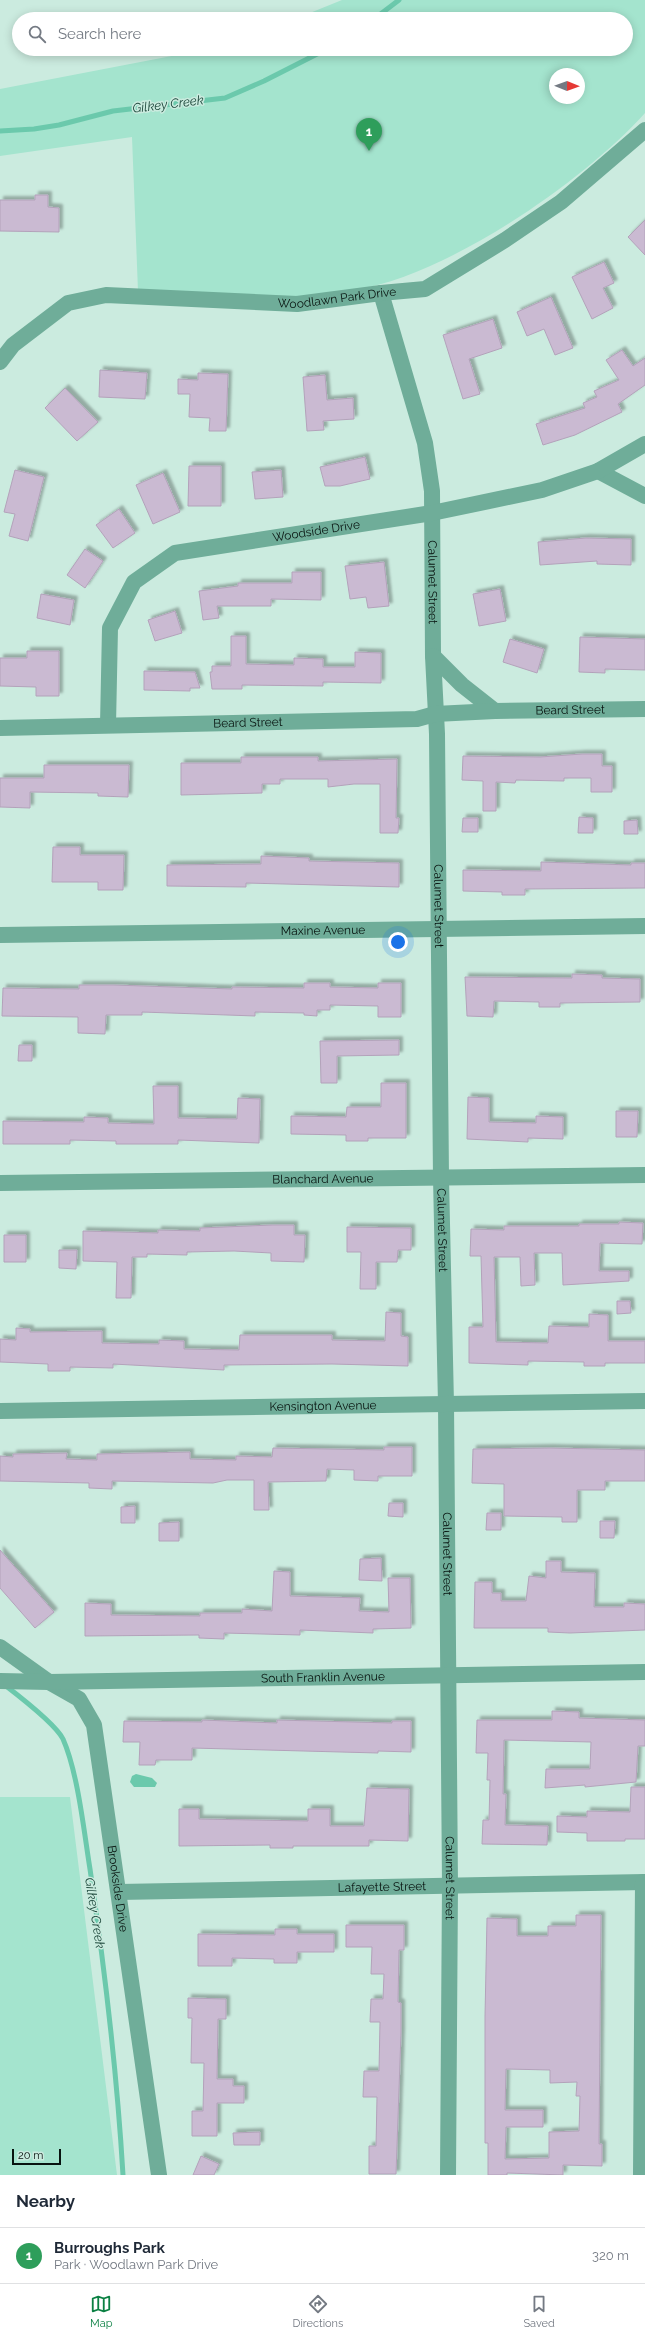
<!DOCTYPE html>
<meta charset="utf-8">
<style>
body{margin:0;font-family:Raleway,sans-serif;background:#f2f2f3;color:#1f2937}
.compass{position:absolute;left:549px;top:68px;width:36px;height:36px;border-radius:50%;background:#fff;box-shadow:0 2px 10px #0003;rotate:91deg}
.scale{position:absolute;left:12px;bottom:10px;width:49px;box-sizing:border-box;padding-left:4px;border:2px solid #081410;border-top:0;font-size:11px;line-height:14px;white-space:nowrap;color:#081410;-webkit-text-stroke:3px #cbebdf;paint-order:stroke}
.you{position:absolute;left:398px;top:942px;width:14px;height:14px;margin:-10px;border:3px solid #fff;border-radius:50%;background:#1a73e8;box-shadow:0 0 0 6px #1a73e833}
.badge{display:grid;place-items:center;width:26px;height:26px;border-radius:50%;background:#0b8043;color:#fff;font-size:13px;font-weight:700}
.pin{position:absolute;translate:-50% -33px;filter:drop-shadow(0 1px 2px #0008)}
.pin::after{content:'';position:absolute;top:21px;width:14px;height:12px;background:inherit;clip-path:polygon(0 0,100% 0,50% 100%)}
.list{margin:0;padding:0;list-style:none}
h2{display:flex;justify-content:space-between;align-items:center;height:52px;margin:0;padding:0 16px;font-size:17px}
h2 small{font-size:13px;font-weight:400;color:#747a83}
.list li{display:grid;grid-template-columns:26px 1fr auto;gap:12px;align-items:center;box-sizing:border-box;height:56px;padding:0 16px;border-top:1px solid #e0e1e3}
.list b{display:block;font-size:15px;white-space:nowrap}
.list p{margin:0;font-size:13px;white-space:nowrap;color:#747a83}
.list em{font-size:13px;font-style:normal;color:#747a83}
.icon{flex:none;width:22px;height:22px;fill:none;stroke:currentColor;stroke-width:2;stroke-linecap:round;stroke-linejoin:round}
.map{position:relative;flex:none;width:645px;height:2175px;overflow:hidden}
.search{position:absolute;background:#fff;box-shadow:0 2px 10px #0003;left:12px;right:12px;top:12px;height:44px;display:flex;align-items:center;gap:10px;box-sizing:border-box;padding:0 14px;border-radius:22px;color:#747a83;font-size:15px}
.sheet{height:108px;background:#fff}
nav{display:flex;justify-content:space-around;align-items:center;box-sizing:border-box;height:56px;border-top:1px solid #e0e1e3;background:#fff;font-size:11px;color:#747a83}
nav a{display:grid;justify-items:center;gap:2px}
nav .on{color:#0b8043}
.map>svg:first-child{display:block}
.green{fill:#a4e4ce;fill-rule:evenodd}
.water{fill:#6bc9ac}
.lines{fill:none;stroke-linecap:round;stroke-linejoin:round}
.stream{stroke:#6bc9ac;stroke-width:5}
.building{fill:#cabad2;stroke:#b3a2ba;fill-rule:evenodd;filter:url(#shadow)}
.street{stroke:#6fad99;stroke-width:16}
.labels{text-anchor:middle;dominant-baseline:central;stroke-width:3;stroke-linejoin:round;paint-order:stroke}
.street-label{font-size:12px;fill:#081410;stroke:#cbebdf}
.water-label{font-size:13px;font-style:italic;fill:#1d473b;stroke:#cbebdf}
</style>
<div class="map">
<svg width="645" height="2175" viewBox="0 0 645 2175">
<defs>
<filter id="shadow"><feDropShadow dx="3.5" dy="-3.5" stdDeviation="1" flood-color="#0004"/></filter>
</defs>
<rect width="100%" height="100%" fill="#cbebdf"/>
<path class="green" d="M 342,0 L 645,0 L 645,113 C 583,182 448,275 355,290 C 327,294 298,297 271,299 C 256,300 240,297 225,296 C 196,295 167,293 138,291 L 132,137 L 0,156 L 0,89 L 208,49 L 626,49 L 626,19 L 295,19 ZM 555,74 L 579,74 L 579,98 L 555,98 Z
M 0,1797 L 70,1797 L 117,2175 L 0,2175 Z"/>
<path class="water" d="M 136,1774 L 152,1778 L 157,1783 L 155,1787 L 134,1787 L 130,1782 L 132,1776 Z"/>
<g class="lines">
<path class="stream" d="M 374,19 L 399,0
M 0,131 L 34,129 L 59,125 L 113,111 L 225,98 L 264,81 L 327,49
M 6,1686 C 19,1696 56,1725 63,1739 C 78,1773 84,1832 90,1869 C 105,1971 117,2073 123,2175"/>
</g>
<path class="building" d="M 35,195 L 48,195 L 48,207 L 59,208 L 59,232 L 0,231 L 0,200 L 35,200 Z
M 645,220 L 645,255 L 628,237 Z
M 604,262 L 614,283 L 603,288 L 613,308 L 592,319 L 572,277 Z
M 551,297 L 573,348 L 555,355 L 544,329 L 527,336 L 517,312 Z
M 493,319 L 502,348 L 469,359 L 480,394 L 463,399 L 443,335 Z
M 622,350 L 633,366 L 645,358 L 645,385 L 618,404 L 622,412 L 575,435 L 543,445 L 536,424 L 585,408 L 583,403 L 597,397 L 594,391 L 619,380 L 606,360 Z
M 100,370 L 147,373 L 145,399 L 99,397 Z
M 198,373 L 228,374 L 226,431 L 209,431 L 210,418 L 189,417 L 190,394 L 178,394 L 178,379 L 198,380 Z
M 325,375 L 327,400 L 353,398 L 354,419 L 323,421 L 324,430 L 307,431 L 303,377 Z
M 65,388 L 98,422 L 77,441 L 45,408 Z
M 365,457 L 370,479 L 340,486 L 325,486 L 320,467 Z
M 189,466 L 221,466 L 221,506 L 188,506 Z
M 15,470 L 44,477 L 28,541 L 9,536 L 15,514 L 4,512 Z
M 281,470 L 283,497 L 255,499 L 252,472 Z
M 163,473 L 180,512 L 153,524 L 136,485 Z
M 119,509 L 135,533 L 113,548 L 96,525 Z
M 586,538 L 631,539 L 631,565 L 597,564 L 597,561 L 540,565 L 538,542 Z
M 85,549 L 103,561 L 85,588 L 67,575 Z
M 384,562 L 389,606 L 368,608 L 366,597 L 350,599 L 345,566 Z
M 292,572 L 321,572 L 321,600 L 271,599 L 271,606 L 217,606 L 219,618 L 203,620 L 199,591 L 238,586 L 238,583 L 292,583 Z
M 500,589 L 506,621 L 479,626 L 473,594 Z
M 41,594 L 74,600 L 70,625 L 37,618 Z
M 175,611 L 182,633 L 155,641 L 148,620 Z
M 231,636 L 246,636 L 246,664 L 294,665 L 294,658 L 323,659 L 323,667 L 355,667 L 355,652 L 381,653 L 381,683 L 323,682 L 323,686 L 242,685 L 242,689 L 212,689 L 210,672 L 212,672 L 212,666 L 231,666 Z
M 580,637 L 645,639 L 645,670 L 605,669 L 605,673 L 579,672 Z
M 510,639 L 544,649 L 537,673 L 503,662 Z
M 27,651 L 59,651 L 59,696 L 36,696 L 36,687 L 0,686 L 0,658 L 27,658 Z
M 144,671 L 195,672 L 200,688 L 190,688 L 190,691 L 144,690 Z
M 582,754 L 602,754 L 602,766 L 612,766 L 612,792 L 591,792 L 591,778 L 564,778 L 564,781 L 516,780 L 515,783 L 496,782 L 496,811 L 483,811 L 483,781 L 462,780 L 463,756 L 540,757 Z
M 241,757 L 318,757 L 318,761 L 397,759 L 396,818 L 399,818 L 398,833 L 380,833 L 380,784 L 354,784 L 328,787 L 328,779 L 280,779 L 280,784 L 262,784 L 262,793 L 181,795 L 181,763 L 241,763 Z
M 44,765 L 129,765 L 128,797 L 98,796 L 98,793 L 30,792 L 30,808 L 0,807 L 0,778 L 44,778 Z
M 579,817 L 593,818 L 593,833 L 578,833 Z
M 463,818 L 478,818 L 478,832 L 462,832 Z
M 637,820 L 638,834 L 624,834 L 624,821 Z
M 53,847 L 80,847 L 80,855 L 124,855 L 123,890 L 98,890 L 98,882 L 52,882 Z
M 261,856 L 309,858 L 309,861 L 399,863 L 399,887 L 246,883 L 246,887 L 167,886 L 167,865 L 261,864 Z
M 541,862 L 631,865 L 631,863 L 645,863 L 645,888 L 525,889 L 525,895 L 502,895 L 502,892 L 463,891 L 463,870 L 541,871 Z
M 572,974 L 602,975 L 602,978 L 640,979 L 640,1002 L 560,1003 L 560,1007 L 539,1007 L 539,1002 L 494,1001 L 493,1017 L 467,1016 L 465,977 L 572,978 Z
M 304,983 L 330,983 L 330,987 L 378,988 L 378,983 L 401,983 L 401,1017 L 378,1017 L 378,1006 L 330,1005 L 330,1010 L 317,1010 L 317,1016 L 304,1015 L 304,1013 L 255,1012 L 255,1016 L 142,1012 L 142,1015 L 106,1015 L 105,1034 L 78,1033 L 78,1017 L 2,1016 L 3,988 L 79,989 L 79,985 L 114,985 L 232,989 L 232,987 L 304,988 Z
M 399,1040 L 399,1055 L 337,1056 L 337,1083 L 321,1083 L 320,1041 Z
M 19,1045 L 32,1045 L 32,1061 L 18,1061 Z
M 381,1083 L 406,1083 L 406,1138 L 368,1138 L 368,1141 L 346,1141 L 346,1135 L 291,1134 L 291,1116 L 346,1117 L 347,1107 L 381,1107 Z
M 153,1086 L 178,1086 L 178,1118 L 237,1119 L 238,1098 L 260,1099 L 259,1143 L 178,1140 L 178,1144 L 116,1144 L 116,1141 L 70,1140 L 70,1144 L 3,1144 L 3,1121 L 84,1122 L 84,1117 L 108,1118 L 108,1123 L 154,1124 Z
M 468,1097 L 489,1098 L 489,1122 L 536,1123 L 536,1116 L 563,1117 L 563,1139 L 528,1138 L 528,1142 L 467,1139 Z
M 616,1111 L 638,1111 L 637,1137 L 616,1137 Z
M 619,1222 L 643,1223 L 642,1244 L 600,1243 L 599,1271 L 629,1271 L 629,1281 L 563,1285 L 562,1253 L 534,1253 L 535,1285 L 521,1286 L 520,1257 L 494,1257 L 496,1342 L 548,1343 L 549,1326 L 589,1327 L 589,1314 L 608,1315 L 608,1341 L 645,1341 L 645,1363 L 605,1363 L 605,1366 L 584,1366 L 584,1362 L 528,1361 L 528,1365 L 469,1363 L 469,1327 L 483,1327 L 481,1256 L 470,1256 L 471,1229 L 504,1230 L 504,1226 L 579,1226 L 579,1224 L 619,1224 Z
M 272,1225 L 294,1225 L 294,1235 L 305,1235 L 304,1262 L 271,1261 L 271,1253 L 234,1251 L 187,1252 L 187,1255 L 147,1254 L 147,1257 L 132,1257 L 131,1298 L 116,1298 L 117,1262 L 83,1261 L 83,1231 L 158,1233 L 158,1230 L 200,1231 L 200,1228 Z
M 347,1227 L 411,1228 L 411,1250 L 398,1250 L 397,1262 L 376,1262 L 376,1289 L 360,1289 L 361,1252 L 347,1252 Z
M 4,1235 L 26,1235 L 26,1262 L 4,1262 Z
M 59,1250 L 77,1250 L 76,1269 L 59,1268 Z
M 617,1301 L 630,1301 L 631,1313 L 617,1314 Z
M 386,1312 L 401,1313 L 401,1336 L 408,1337 L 408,1366 L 332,1364 L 224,1365 L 224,1370 L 113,1364 L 113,1368 L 70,1367 L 70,1371 L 48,1371 L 48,1364 L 0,1362 L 0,1339 L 16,1340 L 16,1328 L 30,1329 L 30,1332 L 102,1331 L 102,1343 L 159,1344 L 159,1340 L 184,1341 L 184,1349 L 239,1350 L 240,1335 L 332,1335 L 332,1340 L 385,1341 Z
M 384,1447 L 412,1447 L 412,1476 L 378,1476 L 378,1481 L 354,1480 L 354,1470 L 327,1469 L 326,1481 L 268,1482 L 269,1510 L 254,1510 L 254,1480 L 227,1480 L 213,1483 L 112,1481 L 112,1489 L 89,1488 L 89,1483 L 0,1481 L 0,1456 L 13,1457 L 13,1454 L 67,1453 L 66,1459 L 97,1460 L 97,1454 L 190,1452 L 190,1459 L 236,1460 L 236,1456 L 272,1457 L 273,1448 L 384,1450 Z
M 550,1448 L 645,1450 L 645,1481 L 605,1481 L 605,1490 L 577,1490 L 577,1522 L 562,1522 L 562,1517 L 504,1516 L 504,1484 L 472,1483 L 473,1449 Z
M 389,1503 L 403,1503 L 403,1517 L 388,1516 Z
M 135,1506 L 135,1523 L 121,1523 L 121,1507 Z
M 487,1513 L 501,1513 L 501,1530 L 486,1530 Z
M 600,1521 L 615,1521 L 614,1538 L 600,1538 Z
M 179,1522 L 179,1541 L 159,1541 L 159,1523 Z
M 0,1550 L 54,1612 L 35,1628 L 0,1588 Z
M 381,1558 L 382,1581 L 359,1580 L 360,1559 Z
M 546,1561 L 561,1561 L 561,1572 L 595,1573 L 594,1607 L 624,1607 L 624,1603 L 645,1604 L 645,1630 L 570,1633 L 548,1632 L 548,1628 L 474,1628 L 475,1582 L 492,1582 L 492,1593 L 501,1593 L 501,1601 L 526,1601 L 529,1576 L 546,1578 Z
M 274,1571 L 290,1572 L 290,1596 L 360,1598 L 359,1611 L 389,1612 L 388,1578 L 410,1578 L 411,1628 L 373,1629 L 373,1633 L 300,1630 L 300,1635 L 224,1633 L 224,1639 L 199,1638 L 199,1635 L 85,1636 L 85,1603 L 111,1604 L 111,1615 L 200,1616 L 200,1613 L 242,1613 L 242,1609 L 272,1611 Z
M 552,1711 L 579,1712 L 579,1718 L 645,1720 L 645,1746 L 638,1746 L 636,1782 L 585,1787 L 585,1785 L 545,1788 L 546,1769 L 590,1769 L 591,1742 L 504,1740 L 503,1794 L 506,1794 L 505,1825 L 548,1826 L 547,1845 L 482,1844 L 483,1820 L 489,1820 L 490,1780 L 487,1780 L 488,1753 L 476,1753 L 477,1720 L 552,1720 Z
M 202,1720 L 277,1723 L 277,1720 L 392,1723 L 392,1721 L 411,1721 L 411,1752 L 378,1751 L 378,1753 L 192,1748 L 192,1760 L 156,1760 L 155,1765 L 139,1765 L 140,1742 L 123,1742 L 124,1721 L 202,1722 Z
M 631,1787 L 645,1787 L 645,1839 L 625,1839 L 625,1841 L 587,1841 L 587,1833 L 557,1832 L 557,1816 L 587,1817 L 587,1811 L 630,1812 Z
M 367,1788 L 409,1789 L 408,1841 L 369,1840 L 369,1846 L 293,1846 L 293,1848 L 270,1848 L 270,1845 L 179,1846 L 179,1809 L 199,1809 L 199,1819 L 308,1821 L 308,1809 L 330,1809 L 330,1826 L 364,1826 Z
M 576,1915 L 601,1915 L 599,2144 L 602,2144 L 602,2166 L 563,2165 L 563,2175 L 507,2173 L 507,2175 L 488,2175 L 488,2143 L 485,2143 L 485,2016 L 487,1918 L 517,1919 L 517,1936 L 548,1936 L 548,1926 L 576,1926 ZM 506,2069 L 550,2070 L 550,2083 L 577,2082 L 576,2096 L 580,2096 L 579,2131 L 549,2132 L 549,2158 L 505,2159 L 506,2127 L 543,2127 L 543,2110 L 505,2110 Z
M 346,1925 L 404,1925 L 404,1950 L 399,1950 L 398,2002 L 401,2003 L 401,2033 L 396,2174 L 369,2174 L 369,2146 L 376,2146 L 377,2097 L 363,2097 L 364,2071 L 379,2071 L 380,2022 L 370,2022 L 371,1999 L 383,1999 L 384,1974 L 371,1974 L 372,1947 L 346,1947 Z
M 275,1929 L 297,1929 L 297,1934 L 334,1934 L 334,1952 L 297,1952 L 297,1963 L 274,1963 L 274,1959 L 232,1958 L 232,1966 L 198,1966 L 198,1934 L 275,1935 Z
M 188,1998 L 226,1999 L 226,2019 L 218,2019 L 217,2079 L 233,2079 L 233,2086 L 244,2086 L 244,2103 L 217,2103 L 217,2136 L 192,2136 L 192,2111 L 203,2111 L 204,2063 L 191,2063 L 192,2018 L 188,2018 Z
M 260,2132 L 260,2145 L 234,2145 L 233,2133 Z
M 201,2156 L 219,2164 L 214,2175 L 193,2175 Z"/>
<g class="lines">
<g class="street">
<path id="s1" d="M 381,293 L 425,443 L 432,491 L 433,656 L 437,734 L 441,1178 L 446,1404 L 450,1885 L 448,2175"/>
<path id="s2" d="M 0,362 L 13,345 L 68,303 L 106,295 L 297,304 L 381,293 L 425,289 L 505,240 L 561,202 L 645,130"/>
<path d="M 598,471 L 645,496"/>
<path d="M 433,656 L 462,685 L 495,711"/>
<path id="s3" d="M 108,725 L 110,628 L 134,582 L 175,553 L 432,513 L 542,490 L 598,471 L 645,444"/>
<path id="s4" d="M 0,728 L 417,719 L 435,714 L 495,711 L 645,709"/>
<path id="s5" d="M 0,935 L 645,926"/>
<path id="s6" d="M 0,1183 L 645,1175"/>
<path id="s7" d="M 0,1411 L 645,1401"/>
<path id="s8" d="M 0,1647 L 49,1682 L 79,1699 L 94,1725 L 159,2175"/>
<path id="s9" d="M 0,1681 L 49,1682 L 645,1672"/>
<path id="s10" d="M 119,1892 L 645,1882"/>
<path d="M 641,2175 L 643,1882"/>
</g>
</g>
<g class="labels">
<g class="street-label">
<text stroke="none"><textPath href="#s2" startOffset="361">Woodlawn Park Drive</textPath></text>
<text stroke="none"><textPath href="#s3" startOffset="342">Woodside Drive</textPath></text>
<text stroke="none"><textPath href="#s1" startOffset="296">Calumet Street</textPath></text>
<text stroke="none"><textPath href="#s4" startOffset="571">Beard Street</textPath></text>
<text stroke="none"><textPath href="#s4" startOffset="248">Beard Street</textPath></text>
<text stroke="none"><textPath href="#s1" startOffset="620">Calumet Street</textPath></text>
<text stroke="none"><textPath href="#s5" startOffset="323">Maxine Avenue</textPath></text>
<text stroke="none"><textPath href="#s6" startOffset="323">Blanchard Avenue</textPath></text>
<text stroke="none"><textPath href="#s1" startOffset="944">Calumet Street</textPath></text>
<text stroke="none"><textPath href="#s7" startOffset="323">Kensington Avenue</textPath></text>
<text stroke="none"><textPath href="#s1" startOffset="1268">Calumet Street</textPath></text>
<text stroke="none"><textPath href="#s9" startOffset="323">South Franklin Avenue</textPath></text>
<text stroke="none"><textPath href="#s1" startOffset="1592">Calumet Street</textPath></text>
<text stroke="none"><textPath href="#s10" startOffset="263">Lafayette Street</textPath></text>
<text stroke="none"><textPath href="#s8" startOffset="290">Brookside Drive</textPath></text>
</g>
<g class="water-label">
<text transform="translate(168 104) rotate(-7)">Gilkey Creek</text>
<text transform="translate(95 1913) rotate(81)">Gilkey Creek</text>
</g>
</g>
</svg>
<svg class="compass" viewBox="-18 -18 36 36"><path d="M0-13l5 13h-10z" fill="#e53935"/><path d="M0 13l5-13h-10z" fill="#747a83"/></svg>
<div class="scale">20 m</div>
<div class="you"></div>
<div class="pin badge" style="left:369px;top:151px;background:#2e9e5b">1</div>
<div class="search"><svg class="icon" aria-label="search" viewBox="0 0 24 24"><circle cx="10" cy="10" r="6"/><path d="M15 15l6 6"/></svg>Search here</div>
</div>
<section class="sheet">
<h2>Nearby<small></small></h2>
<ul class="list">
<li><span class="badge" style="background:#2e9e5b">1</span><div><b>Burroughs Park</b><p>Park · Woodlawn Park Drive</p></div><em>320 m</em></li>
</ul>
</section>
<nav>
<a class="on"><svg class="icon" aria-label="map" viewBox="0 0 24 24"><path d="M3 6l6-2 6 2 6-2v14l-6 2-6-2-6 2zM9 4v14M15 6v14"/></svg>Map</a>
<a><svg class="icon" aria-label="directions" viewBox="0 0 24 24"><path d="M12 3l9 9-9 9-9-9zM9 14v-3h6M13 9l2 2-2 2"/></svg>Directions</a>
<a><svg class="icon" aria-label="saved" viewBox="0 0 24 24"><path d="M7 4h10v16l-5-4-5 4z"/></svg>Saved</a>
</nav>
